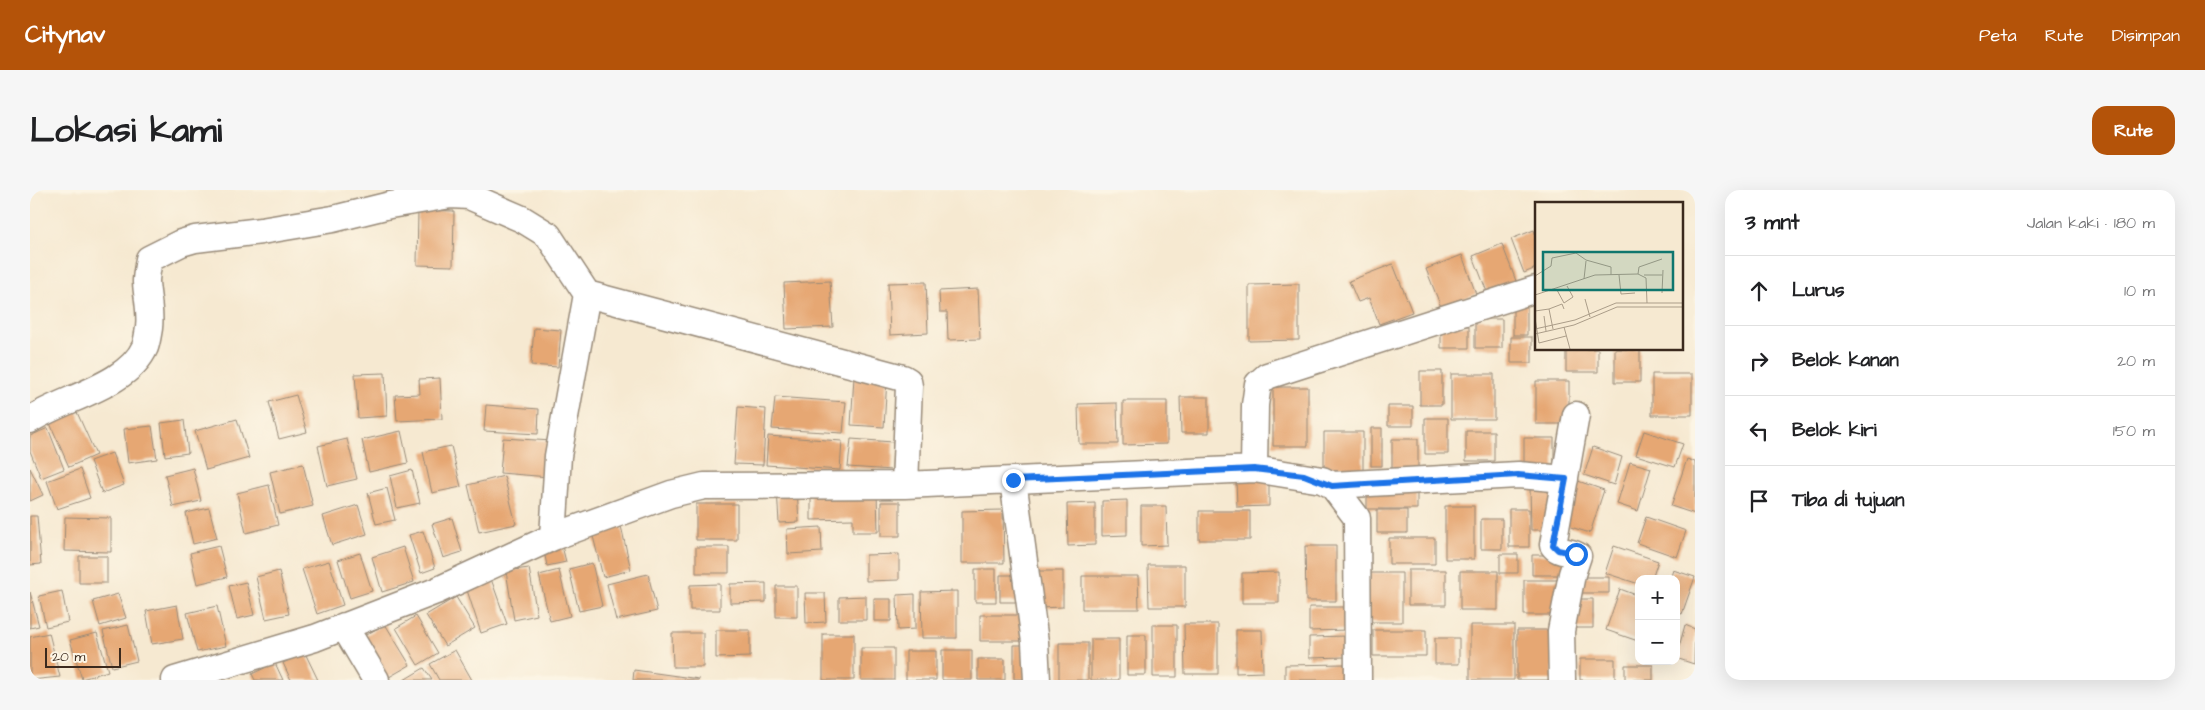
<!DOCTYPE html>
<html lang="id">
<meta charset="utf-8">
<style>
body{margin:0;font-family:"Architects Daughter",sans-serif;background:#f6f6f6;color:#202124}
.controls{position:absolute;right:15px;bottom:15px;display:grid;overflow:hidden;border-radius:10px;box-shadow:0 5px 20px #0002}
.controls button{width:45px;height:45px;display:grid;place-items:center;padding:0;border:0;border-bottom:1px solid #e0e0e0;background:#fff;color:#202124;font:25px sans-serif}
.scale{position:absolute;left:15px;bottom:12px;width:76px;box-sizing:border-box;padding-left:5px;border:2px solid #3b2a1e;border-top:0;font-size:14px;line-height:18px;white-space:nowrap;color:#3b2a1e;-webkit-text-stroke:4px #fcf5e5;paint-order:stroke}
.stop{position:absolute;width:15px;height:15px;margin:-11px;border:4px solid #1a73e8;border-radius:50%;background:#fff}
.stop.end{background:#1a73e8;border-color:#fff;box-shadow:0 1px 5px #0008}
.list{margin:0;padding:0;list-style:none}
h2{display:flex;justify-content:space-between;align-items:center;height:65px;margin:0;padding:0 20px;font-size:21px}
h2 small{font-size:16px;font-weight:400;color:#757577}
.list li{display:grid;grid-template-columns:32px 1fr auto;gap:15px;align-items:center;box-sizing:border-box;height:70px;padding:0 20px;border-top:1px solid #e0e0e0}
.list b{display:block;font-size:19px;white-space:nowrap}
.list em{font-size:16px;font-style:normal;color:#757577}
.icon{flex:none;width:28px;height:28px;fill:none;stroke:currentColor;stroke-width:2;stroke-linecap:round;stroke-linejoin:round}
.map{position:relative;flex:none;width:1665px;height:490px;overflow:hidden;border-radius:15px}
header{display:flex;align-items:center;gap:30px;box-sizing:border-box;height:70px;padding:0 25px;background:#b45309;color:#fff}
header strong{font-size:24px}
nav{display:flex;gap:28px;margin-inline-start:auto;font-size:18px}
.intro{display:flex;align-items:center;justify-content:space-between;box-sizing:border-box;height:120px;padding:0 30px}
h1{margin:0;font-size:35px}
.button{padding:12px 22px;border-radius:15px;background:#b45309;color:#fff;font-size:18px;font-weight:700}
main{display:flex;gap:30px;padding:0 30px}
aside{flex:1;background:#fff;border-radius:15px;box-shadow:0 5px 20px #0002}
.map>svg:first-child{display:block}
.building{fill:#e6a773}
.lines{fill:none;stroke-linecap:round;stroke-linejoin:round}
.minor-casing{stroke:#988a78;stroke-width:29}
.minor{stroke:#fff;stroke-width:26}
.route{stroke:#1a73e8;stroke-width:6}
.inset-road{fill:none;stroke:#ab9d89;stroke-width:1}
.view{fill:#0f766e;fill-opacity:0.15;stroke:#0f766e;stroke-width:2.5}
.inset-edge{fill:none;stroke:#3b2a1e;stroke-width:2.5}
</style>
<header>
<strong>Citynav</strong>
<nav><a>Peta</a><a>Rute</a><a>Disimpan</a></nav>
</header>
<div class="intro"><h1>Lokasi kami</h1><a class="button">Rute</a></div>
<main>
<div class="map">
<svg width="1665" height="490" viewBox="0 0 1665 490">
<rect width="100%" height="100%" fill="#fcf5e5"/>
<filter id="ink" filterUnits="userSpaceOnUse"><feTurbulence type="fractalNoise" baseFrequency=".02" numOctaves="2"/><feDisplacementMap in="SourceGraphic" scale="10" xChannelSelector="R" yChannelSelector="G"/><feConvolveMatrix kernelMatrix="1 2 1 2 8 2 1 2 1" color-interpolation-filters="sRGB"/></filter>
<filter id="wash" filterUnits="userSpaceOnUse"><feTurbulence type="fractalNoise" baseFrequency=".0096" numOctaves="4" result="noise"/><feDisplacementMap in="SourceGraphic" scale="20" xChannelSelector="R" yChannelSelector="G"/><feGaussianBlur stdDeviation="1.12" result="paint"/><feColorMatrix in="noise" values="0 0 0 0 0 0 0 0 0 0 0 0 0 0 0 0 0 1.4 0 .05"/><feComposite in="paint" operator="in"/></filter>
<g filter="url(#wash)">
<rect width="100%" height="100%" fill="#f6e9d1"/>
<g id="blocks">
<path class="building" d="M 388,20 L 424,21 L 423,76 L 387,75 Z
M 1504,40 L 1506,46 L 1506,78 L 1494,83 L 1481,49 Z
M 1472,54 L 1486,91 L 1457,102 L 1443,66 Z
M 1432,65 L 1446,104 L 1411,117 L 1396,79 Z
M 1363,74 L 1382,122 L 1349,134 L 1339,108 L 1328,112 L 1319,91 Z
M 800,91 L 803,137 L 756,139 L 754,93 Z
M 896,92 L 898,143 L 860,145 L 858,93 Z
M 1269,94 L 1269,150 L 1219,151 L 1219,95 Z
M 948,99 L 950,149 L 918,150 L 917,122 L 910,122 L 909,101 Z
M 1483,111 L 1497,111 L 1497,145 L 1483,145 Z
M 1445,129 L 1472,129 L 1472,158 L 1445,158 Z
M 1411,136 L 1439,136 L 1439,158 L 1411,158 Z
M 504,138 L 531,140 L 528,177 L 501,175 Z
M 1481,147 L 1502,147 L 1502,173 L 1481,173 Z
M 1536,159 L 1568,159 L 1568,182 L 1536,182 Z
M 1585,159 L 1610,159 L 1610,192 L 1585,192 Z
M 1390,181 L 1412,181 L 1412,215 L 1390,215 Z
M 355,183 L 357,226 L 328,228 L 325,184 Z
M 1421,184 L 1464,184 L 1464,229 L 1421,229 Z
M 1622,184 L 1662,184 L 1662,225 L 1622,225 Z
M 824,187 L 857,189 L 854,237 L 821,235 Z
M 410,188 L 412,229 L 367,231 L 365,205 L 390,204 L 389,189 Z
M 1506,191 L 1539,191 L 1539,234 L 1506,234 Z
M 1243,197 L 1278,197 L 1278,256 L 1243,256 Z
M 266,205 L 277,242 L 249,249 L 239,212 Z
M 745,207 L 816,212 L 813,243 L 742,239 Z
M 1150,207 L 1179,207 L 1179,243 L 1151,243 Z
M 1093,211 L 1137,211 L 1137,254 L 1093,255 Z
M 1087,213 L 1088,254 L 1049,254 L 1048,214 Z
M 456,215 L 509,219 L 508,244 L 454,241 Z
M 1358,216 L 1383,216 L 1383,236 L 1358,236 Z
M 708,217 L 736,219 L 733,275 L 704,274 Z
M 46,220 L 66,265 L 39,277 L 19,231 Z
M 1395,228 L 1418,228 L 1418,264 L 1395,264 Z
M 207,229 L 219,268 L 176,280 L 165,241 Z
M 154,230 L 158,263 L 135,266 L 131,233 Z
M 122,236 L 127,269 L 98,273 L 94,239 Z
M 18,238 L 34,279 L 11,288 L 0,261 L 0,246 Z
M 1341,238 L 1352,238 L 1352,276 L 1341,276 Z
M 371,241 L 378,273 L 339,282 L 332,250 Z
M 1436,241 L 1464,241 L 1464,271 L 1436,271 Z
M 1614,241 L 1653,254 L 1645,277 L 1606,265 Z
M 1294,242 L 1333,242 L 1333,284 L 1294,284 Z
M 738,246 L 812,251 L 810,280 L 736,275 Z
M 473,248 L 522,251 L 519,287 L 470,283 Z
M 1494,248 L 1524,248 L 1524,281 L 1494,281 Z
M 317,249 L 327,289 L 297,296 L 288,256 Z
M 821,249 L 863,252 L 862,280 L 818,277 Z
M 1362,249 L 1388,249 L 1388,279 L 1362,279 Z
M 421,256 L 431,297 L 402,303 L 393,262 Z
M 1563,257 L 1592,267 L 1584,295 L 1554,285 Z
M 82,263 L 94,295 L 72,303 L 60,271 Z
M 1657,269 L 1665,272 L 1665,324 L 1641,316 Z
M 1600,272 L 1621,278 L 1608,321 L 1587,314 Z
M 273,274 L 283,316 L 250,324 L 240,282 Z
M 0,278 L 13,305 L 0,311 Z
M 163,278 L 171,311 L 143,317 L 135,285 Z
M 50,279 L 60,308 L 27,319 L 17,291 Z
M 382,280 L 390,313 L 367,318 L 360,286 Z
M 474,286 L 486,334 L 449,342 L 438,295 Z
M 1239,288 L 1239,316 L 1207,317 L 1206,289 Z
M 1548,291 L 1574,300 L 1560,343 L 1534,335 Z
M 1337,294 L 1387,294 L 1387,319 L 1337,319 Z
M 239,295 L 248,335 L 216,343 L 207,303 Z
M 357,298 L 365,330 L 346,334 L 338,303 Z
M 747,298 L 767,298 L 769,332 L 749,333 Z
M 1500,298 L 1525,298 L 1526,340 L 1501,340 Z
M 781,302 L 847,302 L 848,342 L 823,342 L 823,329 L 781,330 Z
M 1097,310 L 1097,345 L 1072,346 L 1072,311 Z
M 851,312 L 870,312 L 870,346 L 851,346 Z
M 1065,313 L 1065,355 L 1038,356 L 1037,314 Z
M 666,314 L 707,314 L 707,350 L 666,350 Z
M 328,315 L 337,344 L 302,355 L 293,326 Z
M 1111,316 L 1136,316 L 1137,355 L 1111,356 Z
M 1415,316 L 1444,316 L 1444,369 L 1415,369 Z
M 179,318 L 187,348 L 163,354 L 156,323 Z
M 1479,319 L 1499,319 L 1499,357 L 1479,357 Z
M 973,320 L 974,373 L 932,373 L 932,321 Z
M 1347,320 L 1377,320 L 1377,343 L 1347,343 Z
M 1169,321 L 1220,321 L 1220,350 L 1169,350 Z
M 0,326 L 7,326 L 11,374 L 0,375 Z
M 35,327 L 81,328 L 81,362 L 34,361 Z
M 1616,327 L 1656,341 L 1647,367 L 1607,353 Z
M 422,328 L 432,362 L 413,368 L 402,334 Z
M 1451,329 L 1472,329 L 1472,359 L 1451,359 Z
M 591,336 L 601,380 L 573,387 L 562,342 Z
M 791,337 L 792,362 L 758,364 L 757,339 Z
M 393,341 L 405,378 L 391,383 L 379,345 Z
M 1359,348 L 1405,348 L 1405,374 L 1359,374 Z
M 531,352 L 536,372 L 517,376 L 513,356 Z
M 189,356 L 197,387 L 167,394 L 160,363 Z
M 1275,356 L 1306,356 L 1306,411 L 1276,411 Z
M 1584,356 L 1628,371 L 1622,389 L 1609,389 L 1609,394 L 1575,383 Z
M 373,357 L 384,392 L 352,402 L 342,367 Z
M 666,357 L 699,357 L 699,383 L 666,383 Z
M 330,363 L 342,401 L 320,408 L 308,370 Z
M 869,364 L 869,390 L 836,391 L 836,365 Z
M 1470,364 L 1488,364 L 1488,383 L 1470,383 Z
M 1502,365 L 1538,365 L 1538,385 L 1502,385 Z
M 49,366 L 77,366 L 77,393 L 49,393 Z
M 299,371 L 313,415 L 287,424 L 272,379 Z
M 562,373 L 572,416 L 549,421 L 539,379 Z
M 1118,375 L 1155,375 L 1155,417 L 1119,417 Z
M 499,378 L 507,425 L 484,430 L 476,381 Z
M 945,379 L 966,379 L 966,412 L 945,412 Z
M 529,380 L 540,426 L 520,431 L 509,385 Z
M 1378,380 L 1416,380 L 1416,415 L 1378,415 Z
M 1643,380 L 1665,387 L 1652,424 L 1646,422 L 1646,389 L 1640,389 Z
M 249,381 L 259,424 L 236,429 L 226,387 Z
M 1008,381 L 1033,381 L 1033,417 L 1008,418 Z
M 1430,381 L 1468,381 L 1468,420 L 1430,420 Z
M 1249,382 L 1249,413 L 1212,413 L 1212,383 Z
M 1336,383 L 1372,383 L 1372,432 L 1336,432 Z
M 618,384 L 627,421 L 586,430 L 577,394 Z
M 970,385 L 993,385 L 993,412 L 970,412 Z
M 460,386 L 477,434 L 451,443 L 435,394 Z
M 1052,386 L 1108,386 L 1109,419 L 1052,419 Z
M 1544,387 L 1579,387 L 1579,403 L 1544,403 Z
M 1494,390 L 1530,390 L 1530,425 L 1494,425 Z
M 216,392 L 224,425 L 207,429 L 199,396 Z
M 736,393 L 736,412 L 700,413 L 700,394 Z
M 690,394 L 690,420 L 660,420 L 660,395 Z
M 746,396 L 767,396 L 767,427 L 746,427 Z
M 1590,399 L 1609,406 L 1608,451 L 1576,440 Z
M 32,401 L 38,432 L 16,437 L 9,406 Z
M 927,401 L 927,448 L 892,448 L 891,402 Z
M 0,402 L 9,436 L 0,438 Z
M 775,403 L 795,403 L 796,432 L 776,433 Z
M 88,404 L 96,428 L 70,436 L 63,411 Z
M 885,404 L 885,439 L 868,440 L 867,405 Z
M 836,406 L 836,430 L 809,430 L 809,407 Z
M 426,407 L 445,438 L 415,456 L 396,425 Z
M 844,409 L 861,409 L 861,431 L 844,431 Z
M 1541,409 L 1563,409 L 1563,438 L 1541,438 Z
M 147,415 L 153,449 L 122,454 L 116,421 Z
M 187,416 L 196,456 L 167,462 L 157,423 Z
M 1279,417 L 1318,417 L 1318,440 L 1279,441 Z
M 950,425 L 997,425 L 998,451 L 950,451 Z
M 386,426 L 408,463 L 388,475 L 366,438 Z
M 355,434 L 380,475 L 354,490 L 329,449 Z
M 1154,434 L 1188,434 L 1188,484 L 1155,484 Z
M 98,435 L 107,471 L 82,477 L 73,441 Z
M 1123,435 L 1147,435 L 1147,487 L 1123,487 Z
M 1440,435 L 1484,435 L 1484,490 L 1440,490 Z
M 1655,435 L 1665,439 L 1664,474 L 1646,468 Z
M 686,440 L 720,440 L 720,467 L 686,468 Z
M 1206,440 L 1232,440 L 1233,482 L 1206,483 Z
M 1343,440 L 1396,440 L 1396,466 L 1343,466 Z
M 1487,440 L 1523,440 L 1523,490 L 1487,490 Z
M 19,443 L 30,487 L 0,490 L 0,447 Z
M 67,443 L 78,481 L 52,489 L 40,450 Z
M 642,443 L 673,443 L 673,477 L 643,477 Z
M 793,444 L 824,444 L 824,490 L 793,490 Z
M 1097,445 L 1116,445 L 1116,485 L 1097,485 Z
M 1316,446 L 1316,467 L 1279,468 L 1279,447 Z
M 1405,448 L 1429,448 L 1429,474 L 1405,474 Z
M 1061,449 L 1089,449 L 1089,490 L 1061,490 Z
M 1029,453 L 1058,453 L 1058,490 L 1029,490 Z
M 984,455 L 1004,455 L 1004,489 L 984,489 Z
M 831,458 L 864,458 L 864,490 L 831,490 Z
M 425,460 L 442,490 L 409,490 L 400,474 Z
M 912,460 L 942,460 L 942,490 L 912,490 Z
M 876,461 L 906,461 L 906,490 L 876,490 Z
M 275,463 L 288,490 L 261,490 L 253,473 Z
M 948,469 L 975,469 L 975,490 L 948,490 Z
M 1550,469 L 1585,469 L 1585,490 L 1550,490 Z
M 245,473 L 253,490 L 225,490 L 222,484 Z
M 1316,474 L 1316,490 L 1255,490 L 1255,475 Z
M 1595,475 L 1623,475 L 1623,490 L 1595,490 Z
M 394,478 L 402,490 L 374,490 Z
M 604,480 L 669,489 L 669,490 L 603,490 Z"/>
</g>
</g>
<g filter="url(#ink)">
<use href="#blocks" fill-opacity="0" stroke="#988a78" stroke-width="1"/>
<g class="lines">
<defs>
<path id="minor" d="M 0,230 C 33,208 98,196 115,157 C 117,152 118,144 119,138 C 121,122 117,108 116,92 C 116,85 118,76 119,69 L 151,53 L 165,49 L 231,41 L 303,29 L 360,15 L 421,5 L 439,6 L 492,29 L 518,45 L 557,104 L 873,188 L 878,191 L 879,196 L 875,295
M 1224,279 L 1225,215 L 1228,194 L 1237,186 L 1506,99
M 983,290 L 1005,452 L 1007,490
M 1302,295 L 1488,285 L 1535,289
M 523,347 L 528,266 L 557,104
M 314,436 L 346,490
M 145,490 L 285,448 L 406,401 L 523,347 L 641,304 L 674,296 L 875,295 L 1224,279 L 1292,290 L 1302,295 L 1327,328 L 1328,490
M 1532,490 L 1531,441 L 1542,384 L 1548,366 C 1541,360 1529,364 1523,355 L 1546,225"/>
</defs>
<use href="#minor" class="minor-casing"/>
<use href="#minor" class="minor"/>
</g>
</g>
<g class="lines" filter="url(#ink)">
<path class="route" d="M 983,290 L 1224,279 L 1274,285 L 1302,296 L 1488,285 L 1536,289 L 1523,355 L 1528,360 L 1546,364"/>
</g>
<g transform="translate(1505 12)">
<rect width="148" height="148" fill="#f6e9d1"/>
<path class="inset-road" d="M 103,72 L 104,65 L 127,57M 84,73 L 86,92 L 100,91M 109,73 L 127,73M 0,74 L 16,64 L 17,56 L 41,51 L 51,58 L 76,65 L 76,73M 49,77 L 51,59M 22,88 L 29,101 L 38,95 L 32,84M 127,91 L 128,68M 0,93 L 60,73 L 103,72 L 111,76 L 112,101M 50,97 L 55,115M 14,107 L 27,102 L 29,107M 0,109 L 14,107 L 18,127M 9,114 L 11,129M 0,116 L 4,141 L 31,134M 29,125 L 35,147M 0,127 L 40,118 L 81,101 L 148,101M 0,132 L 39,123 L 82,105 L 148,105"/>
<path class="view" d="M 8,50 L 138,50 L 138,88 L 8,88 Z"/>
<rect width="148" height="148" class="inset-edge"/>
</g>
</svg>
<div class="controls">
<button>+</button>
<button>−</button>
</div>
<div class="scale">20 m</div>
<div class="stop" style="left:1546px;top:364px"></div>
<div class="stop end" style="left:983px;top:290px"></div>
</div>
<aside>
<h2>3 mnt<small>Jalan kaki · 180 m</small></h2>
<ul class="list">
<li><svg class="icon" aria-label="ahead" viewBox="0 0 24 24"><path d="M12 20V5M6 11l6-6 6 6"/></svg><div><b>Lurus</b></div><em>10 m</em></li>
<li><svg class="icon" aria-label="right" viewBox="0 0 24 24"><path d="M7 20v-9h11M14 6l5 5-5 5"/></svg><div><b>Belok kanan</b></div><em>20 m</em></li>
<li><svg class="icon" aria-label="left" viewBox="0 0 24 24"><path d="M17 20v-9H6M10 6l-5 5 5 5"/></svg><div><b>Belok kiri</b></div><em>150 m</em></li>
<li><svg class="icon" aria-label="arrive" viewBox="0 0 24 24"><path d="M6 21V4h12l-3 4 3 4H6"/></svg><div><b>Tiba di tujuan</b></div></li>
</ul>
</aside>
</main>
